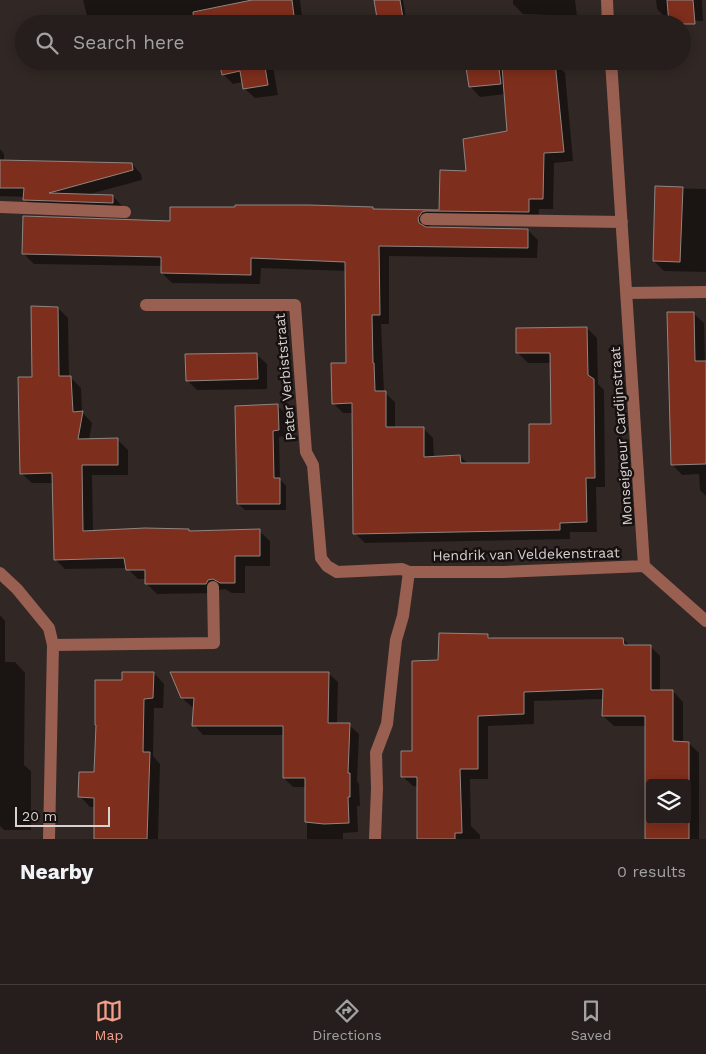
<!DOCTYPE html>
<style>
body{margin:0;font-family:"Work Sans",sans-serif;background:#312b29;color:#f1f3f6}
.controls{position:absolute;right:15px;bottom:15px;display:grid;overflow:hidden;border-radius:5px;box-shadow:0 2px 12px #0003}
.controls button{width:45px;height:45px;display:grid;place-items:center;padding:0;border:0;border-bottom:1px solid #423c3b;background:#251e1c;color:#f1f3f6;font:25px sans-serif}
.scale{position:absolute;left:15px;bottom:12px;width:95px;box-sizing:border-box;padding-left:5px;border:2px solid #d7d1cf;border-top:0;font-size:14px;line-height:18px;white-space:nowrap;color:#d7d1cf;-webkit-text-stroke:4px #161110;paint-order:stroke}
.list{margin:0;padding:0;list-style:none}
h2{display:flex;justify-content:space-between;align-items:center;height:65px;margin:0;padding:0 20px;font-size:21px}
h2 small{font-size:16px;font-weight:400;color:#a3a2a3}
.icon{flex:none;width:28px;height:28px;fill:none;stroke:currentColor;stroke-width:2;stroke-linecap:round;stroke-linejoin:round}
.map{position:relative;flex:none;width:706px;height:839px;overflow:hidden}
.search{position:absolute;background:#251e1c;box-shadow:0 2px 12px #0003;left:15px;right:15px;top:15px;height:55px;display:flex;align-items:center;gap:12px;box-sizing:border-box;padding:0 18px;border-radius:28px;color:#a3a2a3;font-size:19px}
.sheet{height:145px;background:#251e1c}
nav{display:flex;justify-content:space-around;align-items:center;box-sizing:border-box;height:70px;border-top:1px solid #423c3b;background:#251e1c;font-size:14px;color:#a3a2a3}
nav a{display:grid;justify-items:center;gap:2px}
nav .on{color:#f49e89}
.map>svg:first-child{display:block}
.shadow{fill:#0007;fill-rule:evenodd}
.building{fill:#7e2e1c;stroke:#908582;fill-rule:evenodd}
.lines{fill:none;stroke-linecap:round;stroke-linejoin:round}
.minor{stroke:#995f51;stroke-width:12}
.labels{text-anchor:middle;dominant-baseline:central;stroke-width:5;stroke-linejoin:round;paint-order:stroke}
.street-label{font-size:14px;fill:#d7d1cf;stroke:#161110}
</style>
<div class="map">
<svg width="706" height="839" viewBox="0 0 706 839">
<rect width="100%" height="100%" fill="#312825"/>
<path class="shadow" d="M 83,0 L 300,0 L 303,24 L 89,24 Z
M 376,0 L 403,0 L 407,24 L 379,24 Z
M 513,0 L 575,0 L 577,16 L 523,14 L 513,4 Z
M 656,0 L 702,0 L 703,21 L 668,20 L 657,9 Z
M 220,61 L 272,61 L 278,95 L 255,98 L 244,88 L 243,82 L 233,84 L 223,74 Z
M 466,61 L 503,61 L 507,68 L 555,63 L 565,73 L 573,161 L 554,163 L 553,209 L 539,209 L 538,222 L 432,222 L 428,228 L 528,230 L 538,240 L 537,258 L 389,256 L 389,324 L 381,324 L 384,392 L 395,402 L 395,428 L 423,428 L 433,438 L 434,458 L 460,456 L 468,464 L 530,464 L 552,425 L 551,363 L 528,363 L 518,353 L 587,328 L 597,338 L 598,384 L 604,390 L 605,487 L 596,487 L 597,532 L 570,532 L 570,539 L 365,543 L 355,533 L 353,413 L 343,413 L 333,403 L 348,364 L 347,271 L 261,268 L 260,284 L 172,283 L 162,273 L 162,266 L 34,264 L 23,253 L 172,222 L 372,208 L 374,210 L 440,211 L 468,172 L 508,132 L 506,94 L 480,97 L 470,86 Z
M 0,149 L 4,154 L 4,162 L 132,164 L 141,174 L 142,180 L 86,195 L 113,196 L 122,206 L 34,209 L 25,199 L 25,197 L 0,196 Z
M 656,188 L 706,189 L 706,272 L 664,271 L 654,261 Z
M 58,308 L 68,318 L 69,378 L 71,378 L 81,388 L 82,412 L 92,423 L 89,440 L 117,439 L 128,450 L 128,475 L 92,475 L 93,532 L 259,531 L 270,541 L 270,566 L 245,566 L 245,593 L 232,593 L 225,589 L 219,590 L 216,593 L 157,594 L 146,583 L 146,579 L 138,579 L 127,568 L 65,569 L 55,559 L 54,483 L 32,483 L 21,473 L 33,378 Z
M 693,313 L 704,323 L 705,362 L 706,362 L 706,496 L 700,490 L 699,474 L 682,475 L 672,464 Z
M 256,354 L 267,364 L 267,389 L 197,390 L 187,380 Z
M 278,406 L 284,412 L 285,436 L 279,437 L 280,479 L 286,486 L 286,510 L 245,510 L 238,504 Z
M 0,615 L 5,621 L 5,662 L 15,662 L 25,673 L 24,765 L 31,771 L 31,830 L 4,830 L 0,826 Z
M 488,635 L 492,639 L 623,639 L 630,646 L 650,646 L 660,656 L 660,691 L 673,691 L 683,702 L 683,743 L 689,743 L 699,753 L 699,839 L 647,839 L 646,726 L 614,726 L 603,716 L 604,699 L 534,701 L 534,724 L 488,726 L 488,779 L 470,779 L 471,826 L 480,835 L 480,839 L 418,839 L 418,787 L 413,786 L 402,776 L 414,752 L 439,661 ZM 650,783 L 687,783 L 687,820 L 650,820 Z
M 154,673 L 164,684 L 163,708 L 154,708 L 153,756 L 160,764 L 158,839 L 95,839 L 95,807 L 90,807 L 80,796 L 96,773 L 123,681 Z
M 328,673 L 338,682 L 337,725 L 349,725 L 359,734 L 357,781 L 359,784 L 360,806 L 357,806 L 358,832 L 343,833 L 343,839 L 307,839 L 307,787 L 293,787 L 284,778 L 284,735 L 203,735 L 194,725 L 194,707 L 192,707 L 182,698 Z"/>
<path class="building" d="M 252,0 L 292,0 L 295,24 L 194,24 L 193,12 Z
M 374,0 L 400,0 L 404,24 L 378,24 Z
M 667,0 L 693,0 L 695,24 L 669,24 Z
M 219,61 L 264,61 L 268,85 L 243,89 L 240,71 L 222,75 Z
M 465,61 L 498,61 L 501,84 L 469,87 Z
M 555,62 L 564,152 L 544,153 L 543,199 L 529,199 L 529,212 L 426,211 L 422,212 L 418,218 L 419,223 L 426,227 L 528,229 L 528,248 L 379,246 L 380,315 L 372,315 L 373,363 L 374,363 L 375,391 L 386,391 L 386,427 L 424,427 L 424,457 L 460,455 L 461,463 L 529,463 L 529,424 L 551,424 L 550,353 L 516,353 L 516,328 L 587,327 L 588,375 L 594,379 L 595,478 L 586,478 L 587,522 L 560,523 L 560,530 L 353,534 L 352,403 L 332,404 L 331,363 L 346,363 L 345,262 L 251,258 L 251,275 L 161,273 L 161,257 L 22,254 L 23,216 L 170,221 L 170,207 L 235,207 L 235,205 L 309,205 L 373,207 L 373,209 L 439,210 L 440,170 L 466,171 L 463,139 L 507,131 L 502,67 Z
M 0,160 L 132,163 L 133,170 L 49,193 L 113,195 L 113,203 L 23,200 L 24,188 L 0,188 Z
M 655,186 L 683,187 L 680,262 L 653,261 Z
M 31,306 L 58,307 L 59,376 L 71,376 L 73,412 L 83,411 L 78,439 L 118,438 L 118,465 L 82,465 L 83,531 L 145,528 L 189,529 L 189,531 L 260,529 L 260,556 L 235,556 L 235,583 L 220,583 L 213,579 L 208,580 L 206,584 L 145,584 L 145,570 L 126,570 L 124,558 L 54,560 L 52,473 L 20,474 L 18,377 L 32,377 Z
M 667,312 L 694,312 L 695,361 L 706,361 L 706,464 L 671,465 Z
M 257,353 L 258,379 L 186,381 L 185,354 Z
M 278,404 L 279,430 L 273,431 L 274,478 L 280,478 L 280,504 L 237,504 L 235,406 Z
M 439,633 L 488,634 L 488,638 L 623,638 L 624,645 L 651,645 L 651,690 L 673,690 L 673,741 L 689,742 L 689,839 L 645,839 L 645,716 L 602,716 L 603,689 L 524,692 L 524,714 L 478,716 L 478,769 L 460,769 L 462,833 L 455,833 L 455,839 L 417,839 L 417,777 L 401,777 L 401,751 L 412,751 L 412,661 L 438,660 ZM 650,783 L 687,783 L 687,820 L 650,820 Z
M 122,672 L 154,672 L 153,698 L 144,699 L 143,752 L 150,752 L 147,839 L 94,839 L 94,798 L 78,797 L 79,772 L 94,772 L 96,725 L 95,725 L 95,680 L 122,680 Z
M 170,672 L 329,672 L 328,723 L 350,723 L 348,773 L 350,773 L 350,797 L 348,797 L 349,823 L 324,824 L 305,822 L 305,778 L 283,778 L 283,726 L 192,726 L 194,698 L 181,698 Z"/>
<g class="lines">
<path class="minor" d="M 607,0 L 608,24
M 611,61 L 644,566 L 706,621
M 0,207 L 125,212
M 426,219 L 622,222
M 626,293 L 706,292
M 146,305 L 295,305 L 306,452 L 313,465 L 321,558 L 327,566 L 337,572 L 402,569 L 409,572 L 503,572 L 644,566
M 0,573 L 17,589 L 49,628 L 53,645 L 49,839
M 53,645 L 214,643 L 213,587
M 375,839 L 377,788 L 376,753 L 387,724 L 396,640 L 403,616 L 409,572"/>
</g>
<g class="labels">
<g class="street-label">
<text transform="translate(285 377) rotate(-95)">Pater Verbiststraat</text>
<text transform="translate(621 436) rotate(-94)">Monseigneur Cardijnstraat</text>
<text transform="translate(526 554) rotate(-1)">Hendrik van Veldekenstraat</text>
</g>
</g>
</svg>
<div class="controls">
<button><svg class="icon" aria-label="layers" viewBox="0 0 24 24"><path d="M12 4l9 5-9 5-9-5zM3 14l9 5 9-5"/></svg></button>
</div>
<div class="scale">20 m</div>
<div class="search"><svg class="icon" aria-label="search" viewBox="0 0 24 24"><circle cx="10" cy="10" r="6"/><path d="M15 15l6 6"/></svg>Search here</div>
</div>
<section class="sheet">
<h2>Nearby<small>0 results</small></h2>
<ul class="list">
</ul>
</section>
<nav>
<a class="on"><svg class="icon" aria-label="map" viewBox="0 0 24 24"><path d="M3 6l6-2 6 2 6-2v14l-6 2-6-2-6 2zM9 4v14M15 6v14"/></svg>Map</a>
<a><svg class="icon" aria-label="directions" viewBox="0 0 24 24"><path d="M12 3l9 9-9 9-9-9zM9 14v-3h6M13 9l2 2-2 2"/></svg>Directions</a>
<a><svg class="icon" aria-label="saved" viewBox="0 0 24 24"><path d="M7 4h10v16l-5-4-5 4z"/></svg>Saved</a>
</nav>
